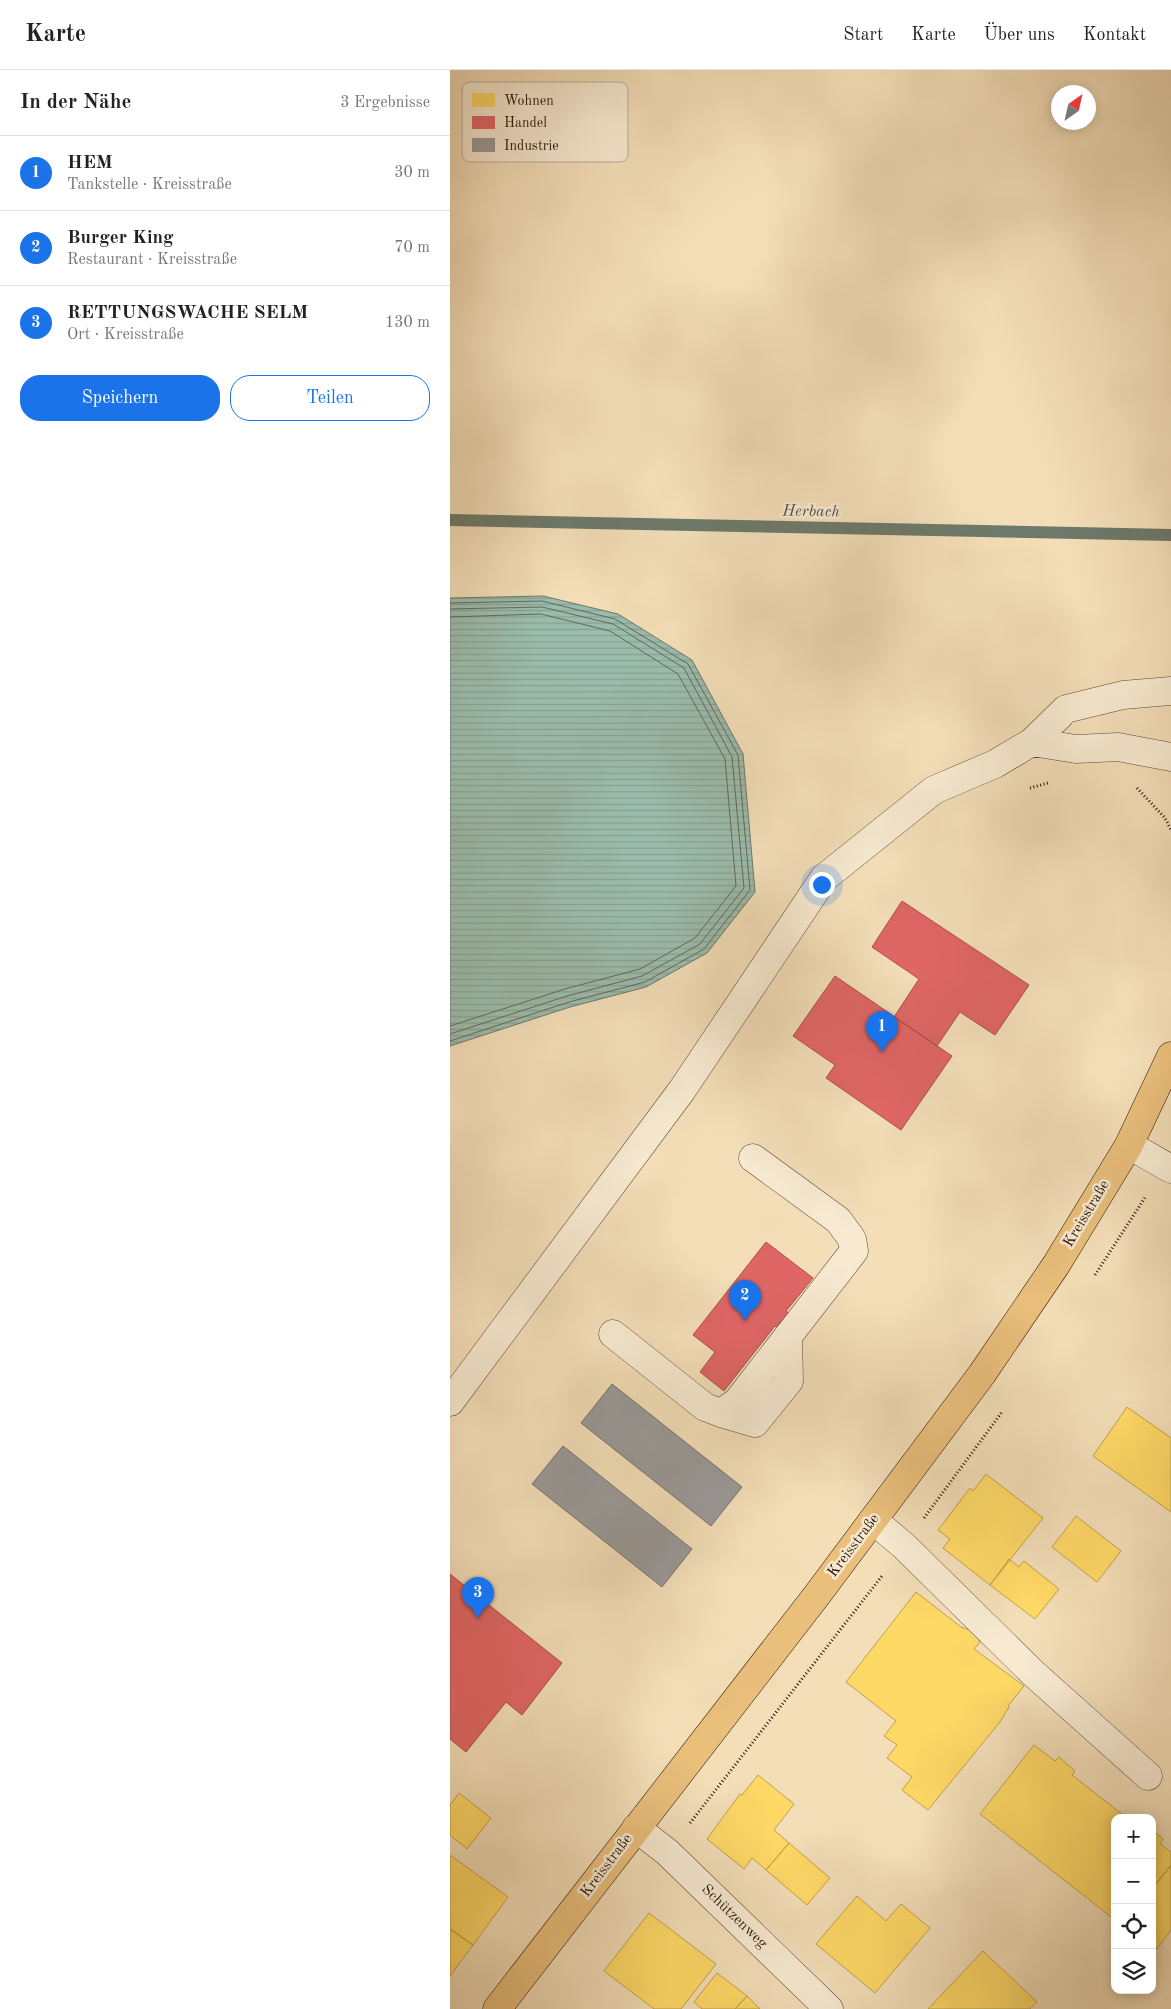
<!DOCTYPE html>
<html lang="de">
<meta charset="utf-8">
<style>
body{margin:0;font-family:"Old Standard TT",serif;background:#f2f2f2;color:#222}
.controls{position:absolute;right:15px;bottom:15px;display:grid;overflow:hidden;border-radius:10px;box-shadow:0 2px 12px #0003}
.controls button{width:45px;height:45px;display:grid;place-items:center;padding:0;border:0;border-bottom:1px solid #e0e0e0;background:#fff;color:#222;font:25px sans-serif}
.compass{position:absolute;left:601px;top:15px;width:45px;height:45px;border-radius:50%;background:#fff;box-shadow:0 2px 12px #0003;rotate:34deg}
.you{position:absolute;left:371px;top:814px;width:18px;height:18px;margin:-12px;border:4px solid #fff;border-radius:50%;background:#1a73e8;box-shadow:0 0 0 8px #1a73e833}
.badge{display:grid;place-items:center;width:32px;height:32px;border-radius:50%;background:#1a73e8;color:#fff;font-size:16px;font-weight:700}
.pin{position:absolute;translate:-50% -41px;filter:drop-shadow(0 1px 2px #0008)}
.pin::after{content:'';position:absolute;top:26px;width:18px;height:15px;background:inherit;clip-path:polygon(0 0,100% 0,50% 100%)}
.list{margin:0;padding:0;list-style:none}
h2{display:flex;justify-content:space-between;align-items:center;height:65px;margin:0;padding:0 20px;font-size:21px}
h2 small{font-size:16px;font-weight:400;color:#767676}
.list li{display:grid;grid-template-columns:32px 1fr auto;gap:15px;align-items:center;box-sizing:border-box;height:75px;padding:0 20px;border-top:1px solid #e0e0e0}
.list b{display:block;font-size:19px;white-space:nowrap}
.list p{margin:0;font-size:16px;white-space:nowrap;color:#767676}
.list em{font-size:16px;font-style:normal;color:#767676}
.actions{display:flex;gap:10px;padding:15px 20px}
.actions a{flex:1;padding:11px 0;border:1px solid #1a73e8;border-radius:20px;text-align:center;font-size:18px;color:#1a73e8}
.actions .main{background:#1a73e8;color:#fff}
.icon{flex:none;width:28px;height:28px;fill:none;stroke:currentColor;stroke-width:2;stroke-linecap:round;stroke-linejoin:round}
.map{position:relative;flex:none;width:721px;height:1939px;overflow:hidden}
header{display:flex;align-items:center;gap:30px;box-sizing:border-box;height:70px;padding:0 25px;background:#fff;border-bottom:1px solid #e0e0e0}
header strong{font-size:24px}
nav{display:flex;gap:28px;margin-inline-start:auto;font-size:18px}
main{display:flex}
aside{flex:1;background:#fff}
.map>svg:first-child{display:block}
.water{fill:url(#water-rules);stroke:#6d796b}
.homes{fill:#ffd966;stroke:#bf9e4a}
.shops{fill:#e06666;stroke:#a94e4a}
.industry{fill:#999;stroke:#77716e}
.lines{fill:none;stroke-linecap:round;stroke-linejoin:round}
.shore{stroke:#62685b;stroke-width:1}
.stream{stroke:#6d796b;stroke-width:12}
.minor-casing{stroke:#5c4736;stroke-width:29}
.major-casing{stroke:#29150a;stroke-width:29}
.path{stroke:#29150a;stroke-width:3;stroke-dasharray:1 2.5;stroke-linecap:butt}
.minor{stroke:#f7ead1;stroke-width:28}
.major{stroke:#eabf7c;stroke-width:28}
.labels{text-anchor:middle;dominant-baseline:central;stroke-width:5;stroke-linejoin:round;paint-order:stroke}
.street-label{font-size:15px;fill:#29150a;stroke:#f7ead1}
.water-label{font-size:16px;font-style:italic;fill:#514f43;stroke:#f7ead1}
.key{fill:#f7ead1;stroke:#b9aa95;stroke-width:1}
.key-label{font-size:14px;fill:#29150a}
</style>
<header>
<strong>Karte</strong>
<nav><a>Start</a><a>Karte</a><a>Über uns</a><a>Kontakt</a></nav>
</header>
<main>
<aside>
<h2>In der Nähe<small>3 Ergebnisse</small></h2>
<ul class="list">
<li><span class="badge">1</span><div><b>HEM</b><p>Tankstelle · Kreisstraße</p></div><em>30 m</em></li>
<li><span class="badge">2</span><div><b>Burger King</b><p>Restaurant · Kreisstraße</p></div><em>70 m</em></li>
<li><span class="badge">3</span><div><b>RETTUNGSWACHE SELM</b><p>Ort · Kreisstraße</p></div><em>130 m</em></li>
</ul>
<div class="actions"><a class="main">Speichern</a><a>Teilen</a></div>
</aside>
<div class="map">
<svg width="721" height="1939" viewBox="0 0 721 1939">
<defs>
<pattern id="water-rules" width="6" height="5" patternUnits="userSpaceOnUse" patternTransform="scale(1.25)"><rect width="6" height="5" fill="#9bbcac"/><path d="M0 2.5h6" fill="none" stroke="#86a193"/></pattern>
</defs>
<rect width="100%" height="100%" fill="#f3deb8"/>
<filter id="stains"><feTurbulence type="fractalNoise" baseFrequency=".004" numOctaves="4"/><feColorMatrix values="0 0 0 0 .2 0 0 0 0 .09 0 0 0 0 .02 0 0 0 .5 -.17"/></filter>
<radialGradient id="worn" r=".72"><stop offset=".6" stop-color="#630" stop-opacity="0"/><stop offset="1" stop-color="#630" stop-opacity=".3"/></radialGradient>
<path class="water" d="M 93,526 L 168,544 L 242,590 L 293,684 L 305,822 L 257,883 L 196,917 L 120,937 L 0,976 L 0,528 Z"/>
<path class="homes" d="M 677,1337 L 721,1368 L 721,1442 L 643,1386 Z
M 536,1404 L 593,1448 L 540,1515 L 493,1478 L 500,1469 L 488,1460 L 520,1418 L 523,1421 Z
M 626,1446 L 671,1481 L 647,1512 L 602,1477 Z
M 559,1489 L 569,1497 L 574,1491 L 609,1519 L 585,1549 L 540,1515 Z
M 466,1522 L 511,1557 L 523,1561 L 530,1572 L 524,1579 L 574,1616 L 558,1636 L 559,1637 L 550,1652 L 478,1740 L 452,1720 L 462,1707 L 437,1688 L 447,1675 L 434,1666 L 446,1651 L 396,1612 Z
M 584,1675 L 605,1691 L 609,1687 L 625,1701 L 622,1705 L 677,1748 L 665,1748 L 665,1850 L 530,1744 Z
M 308,1705 L 344,1734 L 324,1760 L 339,1773 L 316,1800 L 302,1788 L 294,1799 L 257,1769 L 290,1724 L 292,1725 Z
M 9,1723 L 41,1748 L 17,1779 L 0,1765 L 0,1735 Z
M 702,1760 L 713,1769 L 710,1774 L 721,1782 L 721,1795 L 702,1819 Z
M 339,1773 L 380,1808 L 357,1835 L 316,1800 Z
M 0,1785 L 58,1827 L 23,1875 L 0,1859 Z
M 721,1795 L 721,1860 L 707,1879 L 702,1878 L 702,1819 Z
M 407,1826 L 436,1851 L 451,1834 L 480,1858 L 425,1923 L 366,1874 Z
M 199,1843 L 266,1894 L 231,1939 L 204,1939 L 154,1901 Z
M 0,1859 L 23,1875 L 0,1906 Z
M 533,1881 L 587,1932 L 580,1939 L 478,1939 Z
M 267,1903 L 297,1926 L 285,1939 L 252,1939 L 244,1932 Z
M 297,1926 L 310,1939 L 285,1939 Z"/>
<path class="shops" d="M 452,831 L 579,915 L 545,965 L 510,942 L 487,976 L 444,947 L 469,909 L 422,877 Z
M 385,906 L 502,986 L 451,1060 L 376,1008 L 385,995 L 343,966 Z
M 316,1172 L 363,1208 L 336,1241 L 342,1246 L 331,1260 L 325,1256 L 274,1321 L 250,1302 L 265,1282 L 243,1265 Z
M 0,1504 L 112,1593 L 72,1645 L 56,1632 L 16,1682 L 0,1669 Z"/>
<path class="industry" d="M 162,1314 L 292,1417 L 261,1456 L 131,1353 Z
M 113,1376 L 242,1479 L 212,1517 L 82,1414 Z"/>
<g class="lines">
<path class="shore" d="M 0,533 L 92,531 L 165,549 L 238,594 L 288,685 L 300,820 L 254,879 L 195,912 L 119,932 L 0,971
M 0,539 L 92,537 L 163,554 L 234,598 L 282,687 L 294,818 L 250,874 L 192,906 L 117,926 L 0,964
M 0,547 L 91,544 L 160,561 L 228,604 L 275,689 L 286,816 L 245,868 L 190,899 L 115,919 L 0,956"/>
<path class="stream" d="M 0,450 L 721,465"/>
<defs>
<path id="minor" d="M 582,672 L 626,679 L 668,677 L 721,687
M 679,1075 L 721,1099
M 163,1264 L 255,1337 L 271,1343 L 287,1332 L 404,1181 L 402,1169 L 388,1150 L 303,1088
M 0,1332 L 232,1020 L 374,808 L 484,720 L 545,694 L 582,672 L 616,639 L 673,625 L 721,621
M 271,1343 L 305,1353 L 339,1311 L 338,1266
M 423,1450 L 454,1476 L 584,1604 L 698,1706
M 186,1758 L 217,1782 L 379,1939"/>
<path id="major" d="M 47,1939 L 367,1525 L 532,1304 L 606,1195 L 679,1075 L 721,986"/>
</defs>
<use href="#minor" class="minor-casing"/>
<use href="#major" class="major-casing"/>
<path class="path" d="M 580,718 L 598,713
M 687,718 L 715,748 L 721,760
M 645,1205 L 696,1126
M 474,1448 L 552,1342
M 240,1753 L 432,1506"/>
<use href="#minor" class="minor"/>
<use href="#major" class="major"/>
</g>
<g class="labels">
<g class="street-label">
<text transform="translate(637 1144) rotate(-59)">Kreisstraße</text>
<text transform="translate(404 1476) rotate(-53)">Kreisstraße</text>
<text transform="translate(157 1796) rotate(-53)">Kreisstraße</text>
<text transform="translate(284 1847) rotate(44)">Schützenweg</text>
</g>
<g class="water-label">
<text transform="translate(361 442) rotate(1)">Herbach</text>
</g>
</g>
<rect x="12" y="12" width="166" height="80" rx="8" class="key"/>
<rect x="22" y="23" width="23" height="14" fill="#ffd966"/>
<rect x="22" y="46" width="23" height="13" fill="#e06666"/>
<rect x="22" y="68" width="23" height="14" fill="#999"/>
<g class="key-label">
<text x="54" y="35">Wohnen</text>
<text x="54" y="57">Handel</text>
<text x="54" y="80">Industrie</text>
</g>
<rect width="100%" height="100%" filter="url(#stains)"/>
<rect width="100%" height="100%" fill="url(#worn)"/>
</svg>
<div class="controls">
<button>+</button>
<button>−</button>
<button><svg class="icon" aria-label="locate" viewBox="0 0 24 24"><circle cx="12" cy="12" r="6"/><path d="M12 2v4M12 18v4M2 12h4M18 12h4"/></svg></button>
<button><svg class="icon" aria-label="layers" viewBox="0 0 24 24"><path d="M12 4l9 5-9 5-9-5zM3 14l9 5 9-5"/></svg></button>
</div>
<svg class="compass" viewBox="-18 -18 36 36"><path d="M0-13l5 13h-10z" fill="#e53935"/><path d="M0 13l5-13h-10z" fill="#767676"/></svg>
<div class="you"></div>
<div class="pin badge" style="left:432px;top:982px">1</div>
<div class="pin badge" style="left:295px;top:1251px">2</div>
<div class="pin badge" style="left:28px;top:1548px">3</div>
</div>
</main>
